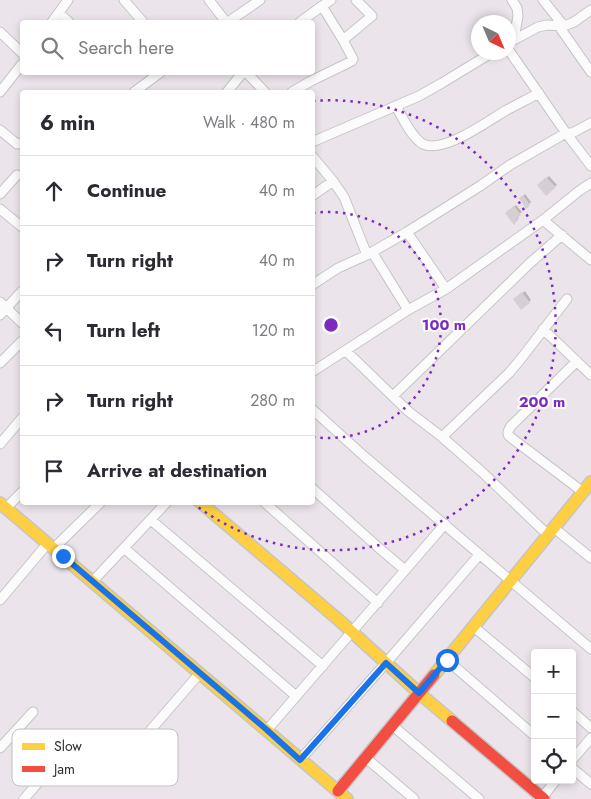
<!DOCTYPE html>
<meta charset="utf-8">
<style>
body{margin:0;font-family:Jost,sans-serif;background:#f2f2f3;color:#2b2b33}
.controls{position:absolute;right:15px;bottom:15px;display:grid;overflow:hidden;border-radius:5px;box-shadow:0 2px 8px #0003}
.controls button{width:45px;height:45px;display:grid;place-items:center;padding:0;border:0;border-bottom:1px solid #e1e1e2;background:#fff;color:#2b2b33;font:25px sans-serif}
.compass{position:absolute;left:471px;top:15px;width:45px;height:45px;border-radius:50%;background:#fff;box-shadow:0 2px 8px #0003;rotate:136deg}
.stop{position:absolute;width:15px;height:15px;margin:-11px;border:4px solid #1a73e8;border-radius:50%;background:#fff}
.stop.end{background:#1a73e8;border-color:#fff;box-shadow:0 1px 5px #0008}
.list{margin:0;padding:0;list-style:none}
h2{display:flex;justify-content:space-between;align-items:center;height:65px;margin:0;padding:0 20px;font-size:21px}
h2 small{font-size:16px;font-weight:400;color:#7c7c81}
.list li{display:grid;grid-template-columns:32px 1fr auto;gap:15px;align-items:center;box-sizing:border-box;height:70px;padding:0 20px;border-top:1px solid #e1e1e2}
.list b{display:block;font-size:19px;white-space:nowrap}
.list em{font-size:16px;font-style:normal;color:#7c7c81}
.icon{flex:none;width:28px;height:28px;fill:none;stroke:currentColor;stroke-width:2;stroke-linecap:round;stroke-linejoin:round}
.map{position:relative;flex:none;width:591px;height:799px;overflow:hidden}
.search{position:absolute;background:#fff;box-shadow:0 2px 8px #0003;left:20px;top:20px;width:295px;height:55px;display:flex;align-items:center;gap:12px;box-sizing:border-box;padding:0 18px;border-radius:5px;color:#7c7c81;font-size:19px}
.panel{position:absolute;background:#fff;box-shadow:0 2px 8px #0003;left:20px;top:90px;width:295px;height:415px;border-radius:5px}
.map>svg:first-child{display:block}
.shadow{fill:#0003}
.building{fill:#d5ced3}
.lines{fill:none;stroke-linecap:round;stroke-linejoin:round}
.street-casing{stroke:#c5c5c6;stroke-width:11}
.slow-casing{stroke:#c5c5c6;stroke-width:14}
.jam-casing{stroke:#c5c5c6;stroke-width:14}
.street{stroke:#fcfbfc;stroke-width:9}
.slow{stroke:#ffcf43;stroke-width:11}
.jam{stroke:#f24e42;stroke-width:11}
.route{stroke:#1a73e8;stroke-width:6}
.ring{fill:none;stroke:#7b2cbf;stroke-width:2.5;stroke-dasharray:2.5 5}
.key{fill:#fff;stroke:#c0c0c0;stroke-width:1}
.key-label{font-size:14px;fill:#2e2e2e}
.centre{fill:#7b2cbf;stroke:#fff;stroke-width:2.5}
.ring-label{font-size:15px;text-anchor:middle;font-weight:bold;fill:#7b2cbf;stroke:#fff;stroke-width:4;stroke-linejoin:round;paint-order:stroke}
</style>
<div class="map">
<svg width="591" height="799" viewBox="0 0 591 799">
<rect width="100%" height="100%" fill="#ece4eb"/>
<path class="shadow" d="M 549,176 L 557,185 L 546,194 L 539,185 Z
M 525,194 L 531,202 L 526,207 L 520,199 Z
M 516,205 L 522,212 L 516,217 L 519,217 L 514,223 L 508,211 Z
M 525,291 L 531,300 L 529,302 L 517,297 Z"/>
<path class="building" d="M 546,177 L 556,187 L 546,196 L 537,185 Z
M 523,195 L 530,205 L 526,209 L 519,198 Z
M 514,206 L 521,215 L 516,219 L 519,219 L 514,225 L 505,213 Z
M 522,292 L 530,303 L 521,310 L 513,299 Z"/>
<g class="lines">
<defs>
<path id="street" d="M 124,0 L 143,22
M 209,0 L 226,22
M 512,0 L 517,8 L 518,16 L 514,39
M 543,0 L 564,26
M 59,13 L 69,22
M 52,22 L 68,0
M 228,22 L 260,0
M 300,22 L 322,6 L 331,0
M 558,25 L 591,72
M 0,32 L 22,53
M 343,40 L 372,16 L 356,0
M 508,43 L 538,27 L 547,25 L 564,26 L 574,22 L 591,10
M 508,49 L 566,133 L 591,166
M 246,72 L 265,92
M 0,92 L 22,64
M 134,92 L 161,72
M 227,92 L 243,72
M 292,92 L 311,81 L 352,61 L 353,59 L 343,40 L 322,6
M 396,106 C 402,117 412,138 423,144 C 443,154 488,121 505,111 C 516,105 528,99 539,93
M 0,130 L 17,144 L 22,143
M 312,142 L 419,96 L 442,83 L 493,52
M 312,156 L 333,181 L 344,197 L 367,255
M 0,194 L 17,175
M 312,196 L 333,181
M 0,209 L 22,227
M 543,220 L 591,260
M 407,232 L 446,289
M 372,252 L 408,310
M 312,285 L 338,268 L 367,255 L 407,232 L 480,186 L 510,165 L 566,133 L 572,133 L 591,123
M 0,302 L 22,323
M 0,315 L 22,291
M 543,329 L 591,375
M 346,351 L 408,411 L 442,437 L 482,472 L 548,535
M 577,361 L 511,426 C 509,430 506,432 509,436 L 583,492
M 0,363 L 22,341
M 312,372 L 408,310 L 446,289 L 543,220 L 579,191 L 591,183
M 393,396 L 530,263 L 562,235
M 312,409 L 365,457 L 591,649
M 442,437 L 509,373 L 520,360 L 567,299
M 0,444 L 22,418
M 312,488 L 379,548 L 405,570
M 264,502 L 378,603
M 6,508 L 22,492
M 151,520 L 323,666
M 554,528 L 591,558
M 54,548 L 101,502
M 124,548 L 296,696
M 93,581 L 167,502
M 0,600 L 48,543
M 474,627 L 535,678
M 447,660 L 535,736
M 572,711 L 591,728
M 393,726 L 479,799
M 267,730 L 445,524
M 0,748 L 33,712
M 129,755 L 200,673
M 366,758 L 414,799
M 300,760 L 386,663 L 479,555
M 572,760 L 591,738
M 572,768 L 591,784
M 24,799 L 66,750
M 541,799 L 556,780"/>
<path id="slow" d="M 200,502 L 340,621 L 419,693 L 452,721
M 0,503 L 347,799
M 434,675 L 591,482"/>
<path id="jam" d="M 452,721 L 544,799
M 338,791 L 434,675"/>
</defs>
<use href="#street" class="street-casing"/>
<use href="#slow" class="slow-casing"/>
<use href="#jam" class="jam-casing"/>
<use href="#street" class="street"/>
<use href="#slow" class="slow"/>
<use href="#jam" class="jam"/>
</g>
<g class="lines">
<path class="route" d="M 63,556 L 267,730 L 300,760 L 386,663 L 419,693 L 447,660"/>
</g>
<g class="ring">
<path d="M313 213A113 113 0 1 1 313 437"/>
<path d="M313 101A225 225 0 1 1 194 504"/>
</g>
<rect x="12" y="729" width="166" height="57" rx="8" class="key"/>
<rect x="22" y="743" width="23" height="7" fill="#ffcf43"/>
<rect x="22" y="766" width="23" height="6" fill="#f24e42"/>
<g class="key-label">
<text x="54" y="751">Slow</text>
<text x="54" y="774">Jam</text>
</g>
<circle cx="331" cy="325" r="8" class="centre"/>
<g class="ring-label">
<text x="444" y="330">100 m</text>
<text x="542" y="407">200 m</text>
</g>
</svg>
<div class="controls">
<button>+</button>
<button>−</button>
<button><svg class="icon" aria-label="locate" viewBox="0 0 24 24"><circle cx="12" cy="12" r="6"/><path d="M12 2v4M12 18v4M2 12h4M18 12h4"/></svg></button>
</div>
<svg class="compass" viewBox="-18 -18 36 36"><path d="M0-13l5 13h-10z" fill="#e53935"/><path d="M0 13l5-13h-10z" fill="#7c7c81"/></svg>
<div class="stop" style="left:447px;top:660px"></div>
<div class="stop end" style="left:63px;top:556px"></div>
<div class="search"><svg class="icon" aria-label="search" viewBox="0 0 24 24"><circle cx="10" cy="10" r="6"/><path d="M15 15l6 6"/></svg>Search here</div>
<section class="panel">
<h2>6 min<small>Walk · 480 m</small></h2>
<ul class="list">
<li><svg class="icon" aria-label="ahead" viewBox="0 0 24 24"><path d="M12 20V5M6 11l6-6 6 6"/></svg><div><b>Continue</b></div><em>40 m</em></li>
<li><svg class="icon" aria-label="right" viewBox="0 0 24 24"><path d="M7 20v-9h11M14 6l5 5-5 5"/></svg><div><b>Turn right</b></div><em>40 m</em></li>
<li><svg class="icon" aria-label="left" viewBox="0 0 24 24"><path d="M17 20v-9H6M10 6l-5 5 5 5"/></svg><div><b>Turn left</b></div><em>120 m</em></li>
<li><svg class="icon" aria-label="right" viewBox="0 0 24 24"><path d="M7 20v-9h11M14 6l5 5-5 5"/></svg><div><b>Turn right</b></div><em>280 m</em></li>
<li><svg class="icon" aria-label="arrive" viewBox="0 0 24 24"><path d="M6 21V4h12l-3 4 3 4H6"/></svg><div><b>Arrive at destination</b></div></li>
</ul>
</section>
</div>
